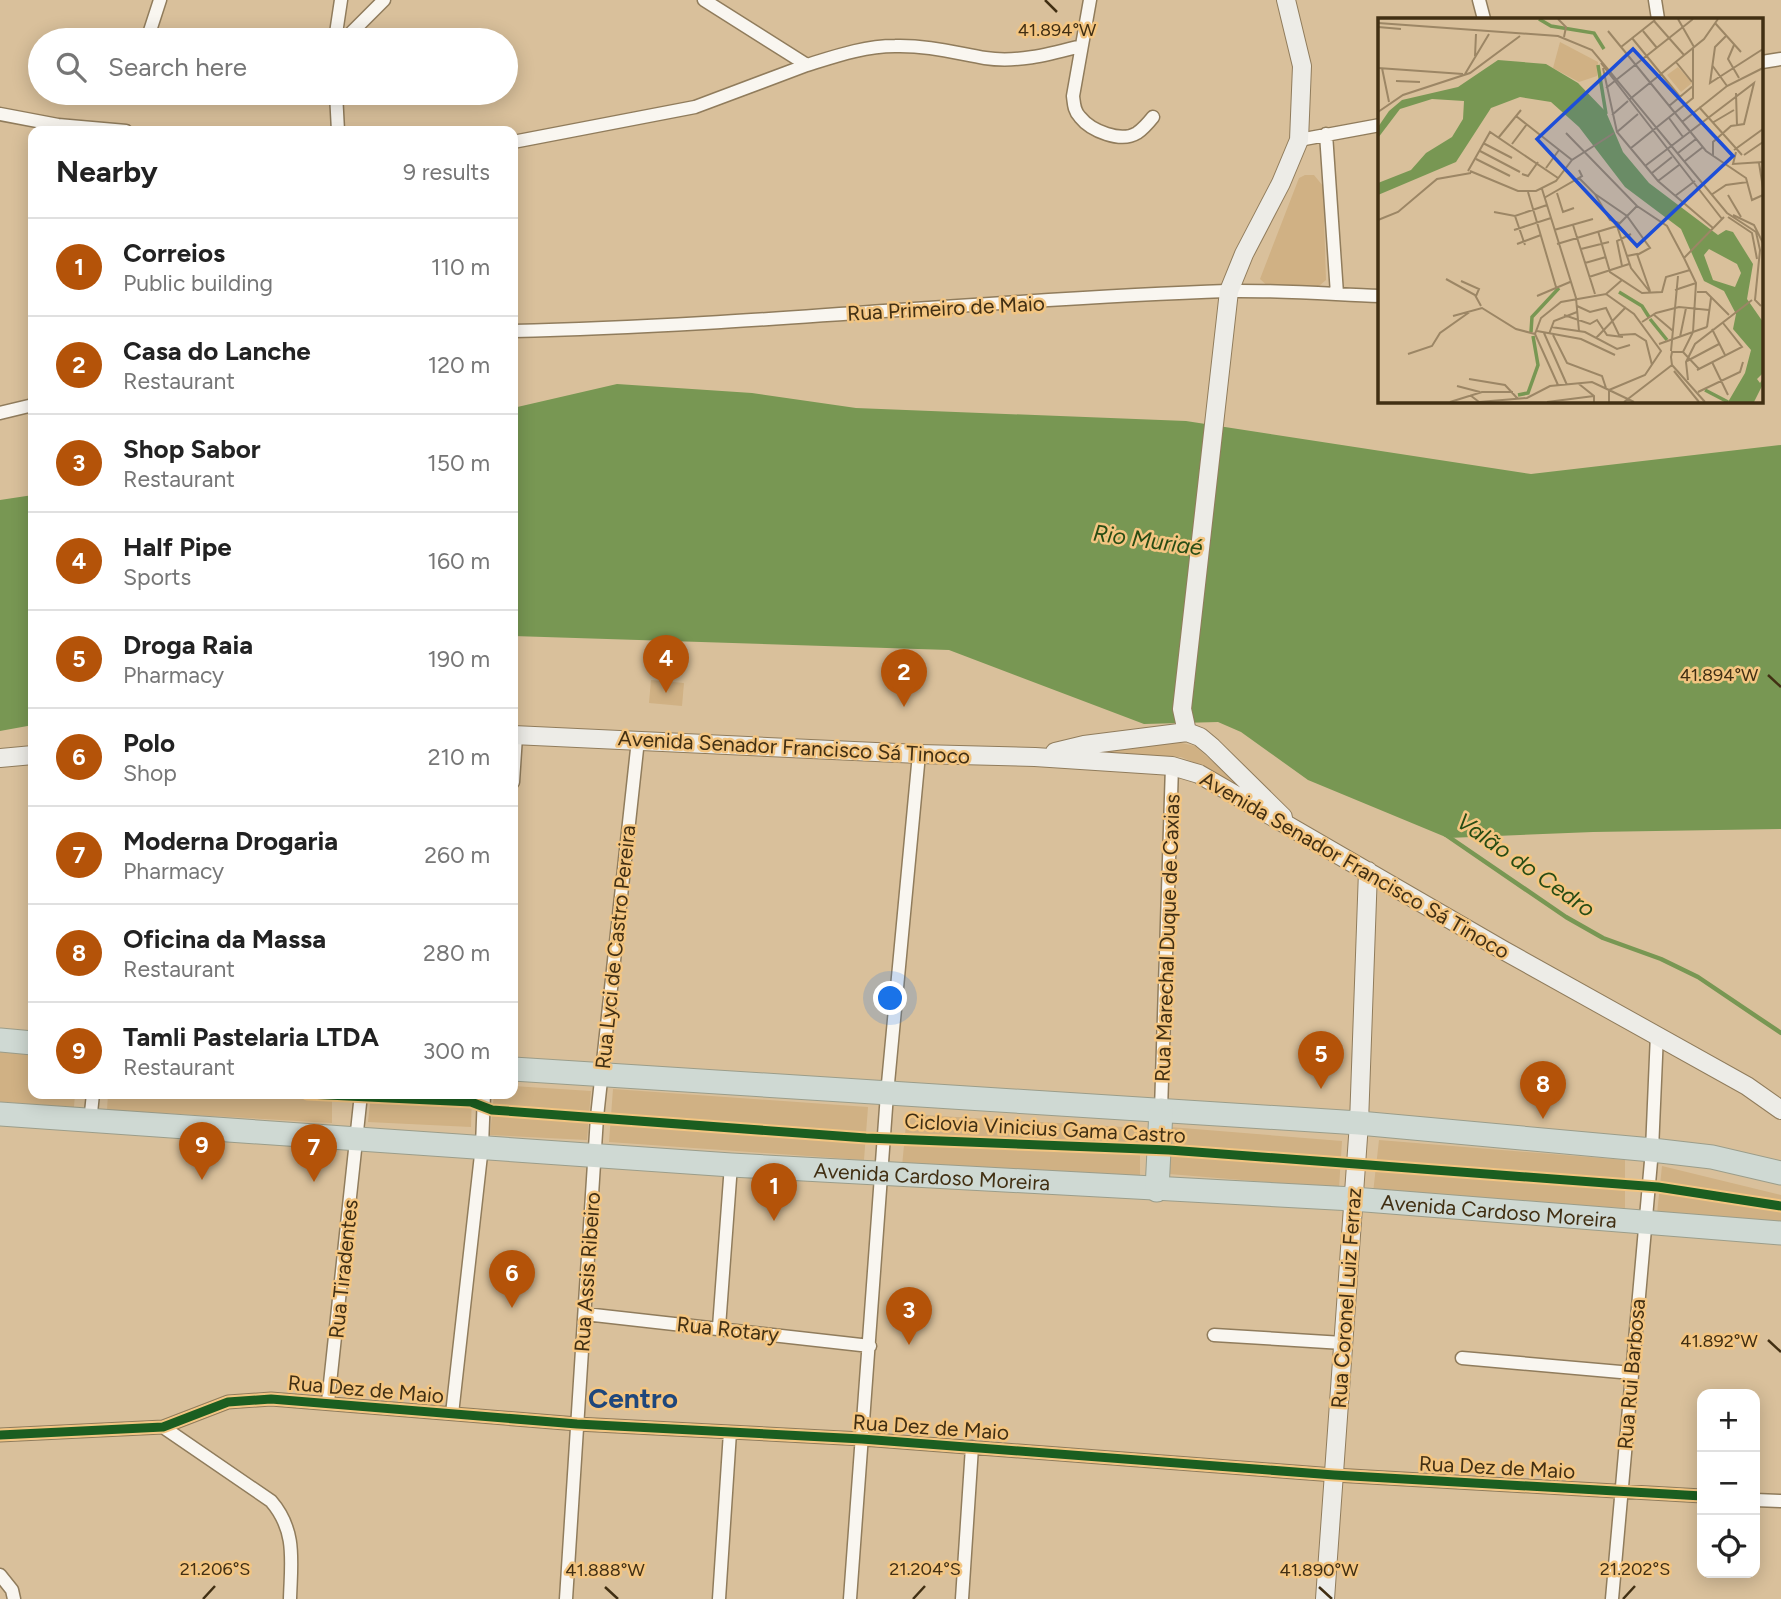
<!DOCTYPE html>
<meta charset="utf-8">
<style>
body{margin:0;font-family:Figtree,sans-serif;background:#f6f6f6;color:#222}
.controls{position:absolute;right:21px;bottom:21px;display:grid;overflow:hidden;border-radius:14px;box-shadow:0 4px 18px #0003}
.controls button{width:63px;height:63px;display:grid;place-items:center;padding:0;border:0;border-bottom:2px solid #e0e0e0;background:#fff;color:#222;font:35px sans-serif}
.you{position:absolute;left:891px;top:999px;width:24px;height:24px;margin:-18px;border:5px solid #fff;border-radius:50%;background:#1a73e8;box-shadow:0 0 0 10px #1a73e833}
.badge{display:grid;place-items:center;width:46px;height:46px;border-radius:50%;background:#b45309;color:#fff;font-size:23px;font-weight:700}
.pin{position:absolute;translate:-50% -58px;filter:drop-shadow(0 2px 4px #0008)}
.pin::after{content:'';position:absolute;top:37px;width:24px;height:21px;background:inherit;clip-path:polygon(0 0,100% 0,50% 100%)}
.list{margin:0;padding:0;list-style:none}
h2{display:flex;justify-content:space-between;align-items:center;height:91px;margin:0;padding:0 28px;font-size:30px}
h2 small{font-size:23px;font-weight:400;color:#767676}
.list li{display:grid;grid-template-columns:46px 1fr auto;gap:21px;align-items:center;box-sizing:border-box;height:98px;padding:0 28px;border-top:2px solid #e0e0e0}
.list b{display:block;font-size:26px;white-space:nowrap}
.list p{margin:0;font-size:23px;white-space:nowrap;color:#767676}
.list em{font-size:23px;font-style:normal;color:#767676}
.icon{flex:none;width:38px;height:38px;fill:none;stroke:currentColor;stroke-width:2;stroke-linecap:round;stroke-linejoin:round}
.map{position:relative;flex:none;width:1781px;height:1599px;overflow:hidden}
.search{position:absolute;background:#fff;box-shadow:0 4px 18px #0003;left:28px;top:28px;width:490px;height:77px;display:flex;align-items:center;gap:18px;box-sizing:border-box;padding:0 24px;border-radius:38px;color:#767676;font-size:26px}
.panel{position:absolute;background:#fff;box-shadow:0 4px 18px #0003;left:28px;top:126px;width:490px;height:973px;border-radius:14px}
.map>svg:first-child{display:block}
.green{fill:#d0b184}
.water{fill:#789753}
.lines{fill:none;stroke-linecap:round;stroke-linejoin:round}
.stream{stroke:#789753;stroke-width:4.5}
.street-casing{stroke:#907c5c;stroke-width:15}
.secondary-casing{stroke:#907c5c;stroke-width:20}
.highway-casing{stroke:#9b9d8a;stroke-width:25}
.street{stroke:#f9f6f0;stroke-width:12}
.secondary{stroke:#edece7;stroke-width:18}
.highway{stroke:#cfd9d3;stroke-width:23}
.cycleway-casing{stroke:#f3c581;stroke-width:13}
.cycleway{stroke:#1b5e20;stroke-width:9}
.ticks{fill:none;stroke:#412f13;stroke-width:2.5}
.labels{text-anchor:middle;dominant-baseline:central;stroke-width:5;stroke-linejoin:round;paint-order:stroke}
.street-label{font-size:21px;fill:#412f13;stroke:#f3c581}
.water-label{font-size:23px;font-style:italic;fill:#274c14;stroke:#f3c581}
.district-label{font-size:28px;font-weight:bold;fill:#1f477c;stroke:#f3c581}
.inset-river{fill:none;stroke:#789753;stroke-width:3.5}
.inset-road{fill:none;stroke:#9c8665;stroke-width:2}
.view{fill:#1d4ed8;fill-opacity:0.15;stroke:#1d4ed8;stroke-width:3.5}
.inset-edge{fill:none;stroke:#412f13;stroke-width:3.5}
.ticks-label{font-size:18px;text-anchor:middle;fill:#412f13;stroke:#f3c581;stroke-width:5;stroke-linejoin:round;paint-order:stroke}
</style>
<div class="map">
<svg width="1781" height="1599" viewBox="0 0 1781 1599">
<rect width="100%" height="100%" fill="#d9c09b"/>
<path class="green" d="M 1305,175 L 1314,175 L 1323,186 L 1326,280 L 1319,286 L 1271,289 L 1260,279 L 1299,178 Z
M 651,680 L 684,683 L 682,706 L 649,703 Z
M 1177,742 L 1195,746 L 1257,801 L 1207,768 L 1181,757 L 1095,754 Z
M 0,1051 L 33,1054 L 33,1094 L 75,1094 L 74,1107 L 0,1102 Z
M 513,1086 L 591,1091 L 587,1140 L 490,1135 L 494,1094 L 513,1094 Z
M 613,1089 L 868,1107 L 864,1160 L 609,1142 Z
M 108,1094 L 332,1094 L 332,1123 L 107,1110 Z
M 371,1094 L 472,1094 L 471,1127 L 368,1122 Z
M 907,1114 L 1140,1128 L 1140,1179 L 902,1166 Z
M 1170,1127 L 1342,1141 L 1339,1188 L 1169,1174 Z
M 1379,1140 L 1625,1160 L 1625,1208 L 1373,1193 Z
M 1662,1166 L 1781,1195 L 1781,1223 L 1657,1214 Z"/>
<path class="water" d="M 617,384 L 752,393 L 856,408 L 1186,421 L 1531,474 L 1781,445 L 1781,829 L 1593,832 L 1448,838 L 1308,780 L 1241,732 L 1218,722 L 1144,724 L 949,650 L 513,636 L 513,408 Z
M 33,495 L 33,725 L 0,731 L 0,500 Z"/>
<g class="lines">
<path class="stream" d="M 1446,835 L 1566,917 L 1603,938 L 1661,959 L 1698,977 L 1781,1033"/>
<defs>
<path id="street" d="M 704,0 L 807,65 C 836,56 865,46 895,46 C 926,45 956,53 985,58 C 1018,63 1050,54 1081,46
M 1090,0 L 1073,96 C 1074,104 1074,111 1080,117 C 1091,131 1121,143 1137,133 C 1143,129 1149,122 1153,117
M 1479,0 L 1484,19
M 1655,0 L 1658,19
M 147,40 L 160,0
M 335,40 L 341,0
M 344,40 L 384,0
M 1762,62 L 1781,59
M 336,93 L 338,131
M 0,114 L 58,125 L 126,131
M 1326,134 L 1337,294
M 1299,140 L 1380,125
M 513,142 L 695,107 L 807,65
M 513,331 C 751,326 988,299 1227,291 C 1278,290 1329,294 1380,296
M 0,413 L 33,405
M 513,782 L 516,736
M 1161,1110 L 1172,766
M 90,1122 L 93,1094
M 585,1314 L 870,1346
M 719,1327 L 731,1165
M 1214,1335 L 1343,1343
M 1462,1358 L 1632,1373
M 328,1402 L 361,1094
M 452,1414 L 482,1146 L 484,1094
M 163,1427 L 271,1501 C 297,1531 291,1562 290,1599
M 0,1435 L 163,1427 L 228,1402 L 271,1399 L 577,1424 L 862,1439 L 1334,1475 L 1702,1496
M 1755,1500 L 1781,1501
M 0,1575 L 12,1590 L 14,1599
M 566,1599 L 597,1117 L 638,740
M 719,1599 L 730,1432
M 850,1599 L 887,1094 L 919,754
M 962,1599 L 972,1447
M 1612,1599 L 1652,1150 L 1657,1034"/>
<path id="secondary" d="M 1187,732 L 1182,709 L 1229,291 L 1244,254 L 1281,183 L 1299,140 L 1302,66 L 1286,0
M 513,735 L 919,754 L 1035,757 L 1172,766 L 1199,774 L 1503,950 L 1747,1086 L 1781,1110
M 1055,752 L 1084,745 L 1187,732 L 1200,737 L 1212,747 L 1283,817
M 0,758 L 33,755
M 1325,1599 L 1359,1123 L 1368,871"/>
<g id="highway">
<path d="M 0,1040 L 33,1043"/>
<path d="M 513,1069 L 1359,1123 L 1652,1150 L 1712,1157 L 1781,1173"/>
<path id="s1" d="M 0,1114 L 731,1165 L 1353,1199 L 1781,1233"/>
<path d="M 1157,1190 L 1161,1110"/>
</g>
</defs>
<use href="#street" class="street-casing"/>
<use href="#secondary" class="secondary-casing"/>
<use href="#highway" class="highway-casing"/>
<use href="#street" class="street"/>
<use href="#secondary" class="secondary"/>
<use href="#highway" class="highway"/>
<defs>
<path id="cycleway" d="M 307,1094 L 471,1102 L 492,1110 L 866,1138 L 1169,1150 L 1356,1164 L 1658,1187 L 1781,1206
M 0,1435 L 163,1427 L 228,1402 L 271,1399 L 577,1424 L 862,1439 L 1334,1475 L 1702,1496"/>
</defs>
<use href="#cycleway" class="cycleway-casing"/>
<use href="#cycleway" class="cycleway"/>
</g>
<path class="ticks" d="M 1045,0 L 1057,12M 1768,675 L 1781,687M 1768,1340 L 1781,1352M 605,1587 L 618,1599M 1319,1587 L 1332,1599M 203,1599 L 215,1586M 913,1599 L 925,1586M 1623,1599 L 1635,1586"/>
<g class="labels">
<g class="street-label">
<text transform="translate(946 308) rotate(-3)">Rua Primeiro de Maio</text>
<text transform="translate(794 747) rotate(3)">Avenida Senador Francisco Sá Tinoco</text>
<text transform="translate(1355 865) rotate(30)">Avenida Senador Francisco Sá Tinoco</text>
<text transform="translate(1167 938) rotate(-88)">Rua Marechal Duque de Caxias</text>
<text transform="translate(615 947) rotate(-84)">Rua Lyci de Castro Pereira</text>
<text transform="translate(1045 1128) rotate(3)">Ciclovia Vinicius Gama Castro</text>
<text stroke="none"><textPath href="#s1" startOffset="934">Avenida Cardoso Moreira</textPath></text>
<text stroke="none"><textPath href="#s1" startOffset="1502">Avenida Cardoso Moreira</textPath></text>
<text transform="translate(343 1269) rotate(-84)">Rua Tiradentes</text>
<text transform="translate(587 1272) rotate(-86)">Rua Assis Ribeiro</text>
<text transform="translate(1346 1298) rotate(-86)">Rua Coronel Luiz Ferraz</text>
<text transform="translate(728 1329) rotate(6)">Rua Rotary</text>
<text transform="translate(1631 1374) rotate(-85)">Rua Rui Barbosa</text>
<text transform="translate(366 1389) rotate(5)">Rua Dez de Maio</text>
<text transform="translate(931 1427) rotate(4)">Rua Dez de Maio</text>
<text transform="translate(1497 1467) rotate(3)">Rua Dez de Maio</text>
</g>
<g class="water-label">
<text transform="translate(1148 540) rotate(8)">Rio Muriaé</text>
<text transform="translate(1526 865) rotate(35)">Valão do Cedro</text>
</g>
<g class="district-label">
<text x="633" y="1398">Centro</text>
</g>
</g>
<g transform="translate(1378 18)">
<rect width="385" height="385" fill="#d9c09b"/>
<path d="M 182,24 L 220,44 L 219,58 L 201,64 L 175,50 ZM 300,49 L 314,65 L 303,74 L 289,57 Z" fill="#d0b184"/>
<path d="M 120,42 L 168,46 L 200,65 L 228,94 L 245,134 L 271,165 L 340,217 L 348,212 L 355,214 L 375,246 L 369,281 L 385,304 L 385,355 L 379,361 L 382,365 L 385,360 L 385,366 L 376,384 L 350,384 L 367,355 L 373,332 L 355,311 L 358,296 L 346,273 L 326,263 L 303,211 L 247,169 L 201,109 L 173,84 L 142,79 L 113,90 L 78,144 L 0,177 L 0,165 L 33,152 L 48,135 L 74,119 L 85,101 L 86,83 L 54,81 L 22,91 L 0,120 L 0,109 L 11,93 L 24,82 L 80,69 ZM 331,231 L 359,246 L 363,255 L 357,269 L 335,262 L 326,237 Z" fill="#789753" fill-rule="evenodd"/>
<path class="inset-river" d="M 161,1 L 173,8 L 216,15 L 226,31M 220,47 L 228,96M 241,274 L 264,288 L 271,299M 272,301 L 289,322M 153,314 L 154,299 L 181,270M 327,372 L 350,384M 140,377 L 150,375 L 160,347 L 155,318"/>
<path class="inset-road" d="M 180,1 L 188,9 L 186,19M 300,1 L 316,29M 276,3 L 306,37M 0,5 L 180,18 L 214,32 L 349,195 L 378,214 L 382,232 L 377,282 L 383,288M 337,5 L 363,34M 0,9 L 23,11M 230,13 L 328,133 L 368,160 L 374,182 L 385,177M 265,13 L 279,30M 348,18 L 337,29 L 332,65 L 385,31M 254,20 L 302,79M 356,27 L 350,41 L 361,60M 243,29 L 277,2M 97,38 L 98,16M 298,44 L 314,64M 223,45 L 344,201M 334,47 L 349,68M 0,50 L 85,56M 4,50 L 11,84M 225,50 L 239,114 L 280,163 L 335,210M 87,56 L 111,16M 18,63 L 42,64M 228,70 L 315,1M 358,75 L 359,108M 252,81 L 326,21 L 340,1M 291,88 L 315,68M 321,89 L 364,137M 0,94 L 25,77 L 92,55 L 142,18M 234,97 L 250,83M 138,98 L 194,142M 291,100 L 305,119M 304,104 L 349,68 L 385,50M 334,105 L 356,92M 239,114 L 260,96M 188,115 L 259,188 L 289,208 L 306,240M 121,119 L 143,92M 105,125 L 134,140M 134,126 L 149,106M 253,130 L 315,80 L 315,30M 356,132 L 385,111M 102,133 L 142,154M 358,134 L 355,146 L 385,144M 300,135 L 318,121M 366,137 L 385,124M 98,141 L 132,158M 307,143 L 325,129M 381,145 L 385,170M 267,148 L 376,65 L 366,106 L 353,108 L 335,124 L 335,138M 168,150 L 181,132M 90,153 L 112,114 L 180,160M 92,153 L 140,173 L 158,173 L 178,163 L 194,142 L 236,115M 274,155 L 294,139M 144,156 L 150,158 L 160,144M 201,160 L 217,176 L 232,202 L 241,205M 280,163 L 301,147M 164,171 L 198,280 L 201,313M 150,174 L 178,269M 179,175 L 185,194 L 196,190M 217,176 L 249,198 L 272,230 L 259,237M 333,177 L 348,167 L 370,164M 350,177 L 363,199M 297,178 L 317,163M 166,180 L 204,158 L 201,152M 116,194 L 137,198 L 169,187M 355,197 L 376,207 L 385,225M 137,198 L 147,227M 350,199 L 374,215 L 379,241M 0,202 L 20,194 L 59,161 L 93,155M 195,207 L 217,276M 239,208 L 253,250 L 272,274M 136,212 L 173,200M 176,212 L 215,201M 220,213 L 232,254 L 264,275 L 284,274 L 288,259 L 312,252M 139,226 L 163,217M 179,226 L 239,208 L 259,188M 203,231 L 231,224M 249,238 L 259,236 L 272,273M 207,245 L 228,239M 244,248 L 239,223 L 253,216M 211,259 L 251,246M 68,261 L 97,277 L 103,288M 83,263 L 101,271 L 98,278M 297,272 L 318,265M 319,274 L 328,274 L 351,297M 228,276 L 244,262M 159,278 L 192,264M 199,288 L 212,294 L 228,290 L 241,317 L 257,316 L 268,323 L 274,347M 275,296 L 295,313M 186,297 L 212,306 L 219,302 L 229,317 L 245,319M 75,298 L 104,290 L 138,311 L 157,316M 264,304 L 278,295 L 301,289 L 331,292M 173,309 L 207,314 L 239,331 L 252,327M 329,309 L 333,280M 334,311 L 347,337M 159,313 L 203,321 L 237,337M 166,315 L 189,367M 171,316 L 176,303 L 199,294M 175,317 L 189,345 L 224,358 L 228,370M 302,319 L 308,290M 218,320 L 248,289M 281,326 L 329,309M 293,333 L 300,258M 305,334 L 321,351M 30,336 L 54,328 L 62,315 L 93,293M 309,343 L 341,326M 334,344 L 350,377M 319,352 L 364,329 L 345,305M 296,353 L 321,384M 91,361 L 127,367 L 140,381M 310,362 L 308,344 L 317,326 L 374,282M 201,366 L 216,378 L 216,384M 180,367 L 157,316 L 163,300 L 183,284 L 228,276 L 256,296 L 283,333 L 267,357 L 231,372M 79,368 L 102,374M 231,372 L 256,384M 320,374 L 362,354 L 365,344M 92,377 L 101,384 L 149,380 L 172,368 L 214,364 L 231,372 L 231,384M 72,384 L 104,374 L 135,374M 169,384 L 216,378M 246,384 L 294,347M 327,384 L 294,347 L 293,339 L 294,334 L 305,334 L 315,314 L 318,265 L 306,240 L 346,199"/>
<path class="view" d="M 255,31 L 355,138 L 259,228 L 159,121 Z"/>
<rect width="385" height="385" class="inset-edge"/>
</g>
<g class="ticks-label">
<text x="1057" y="36">41.894°W</text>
<text x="1719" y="681">41.894°W</text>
<text x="1719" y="1347">41.892°W</text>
<text x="215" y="1575">21.206°S</text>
<text x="925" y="1575">21.204°S</text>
<text x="1635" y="1575">21.202°S</text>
<text x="605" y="1576">41.888°W</text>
<text x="1319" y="1576">41.890°W</text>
</g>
</svg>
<div class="controls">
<button>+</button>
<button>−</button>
<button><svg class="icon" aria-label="locate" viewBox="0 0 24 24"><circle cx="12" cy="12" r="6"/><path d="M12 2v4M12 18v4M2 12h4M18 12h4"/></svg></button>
</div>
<div class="you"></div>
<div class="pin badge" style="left:774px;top:1221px">1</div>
<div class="pin badge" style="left:904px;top:707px">2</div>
<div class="pin badge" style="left:909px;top:1345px">3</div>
<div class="pin badge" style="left:666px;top:693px">4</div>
<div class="pin badge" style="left:1321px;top:1089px">5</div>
<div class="pin badge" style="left:512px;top:1308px">6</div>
<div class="pin badge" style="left:314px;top:1182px">7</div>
<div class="pin badge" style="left:1543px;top:1119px">8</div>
<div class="pin badge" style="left:202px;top:1180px">9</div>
<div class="search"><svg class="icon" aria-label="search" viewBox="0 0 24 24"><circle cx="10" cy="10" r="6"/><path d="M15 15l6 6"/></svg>Search here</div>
<section class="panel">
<h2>Nearby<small>9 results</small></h2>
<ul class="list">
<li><span class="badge">1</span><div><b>Correios</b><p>Public building</p></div><em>110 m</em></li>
<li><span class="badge">2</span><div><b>Casa do Lanche</b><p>Restaurant</p></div><em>120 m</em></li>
<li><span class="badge">3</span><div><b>Shop Sabor</b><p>Restaurant</p></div><em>150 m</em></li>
<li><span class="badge">4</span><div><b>Half Pipe</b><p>Sports</p></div><em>160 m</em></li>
<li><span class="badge">5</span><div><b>Droga Raia</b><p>Pharmacy</p></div><em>190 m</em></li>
<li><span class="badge">6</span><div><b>Polo</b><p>Shop</p></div><em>210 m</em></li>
<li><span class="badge">7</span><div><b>Moderna Drogaria</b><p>Pharmacy</p></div><em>260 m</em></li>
<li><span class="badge">8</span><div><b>Oficina da Massa</b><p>Restaurant</p></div><em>280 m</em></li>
<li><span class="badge">9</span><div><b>Tamli Pastelaria LTDA</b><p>Restaurant</p></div><em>300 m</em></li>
</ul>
</section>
</div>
